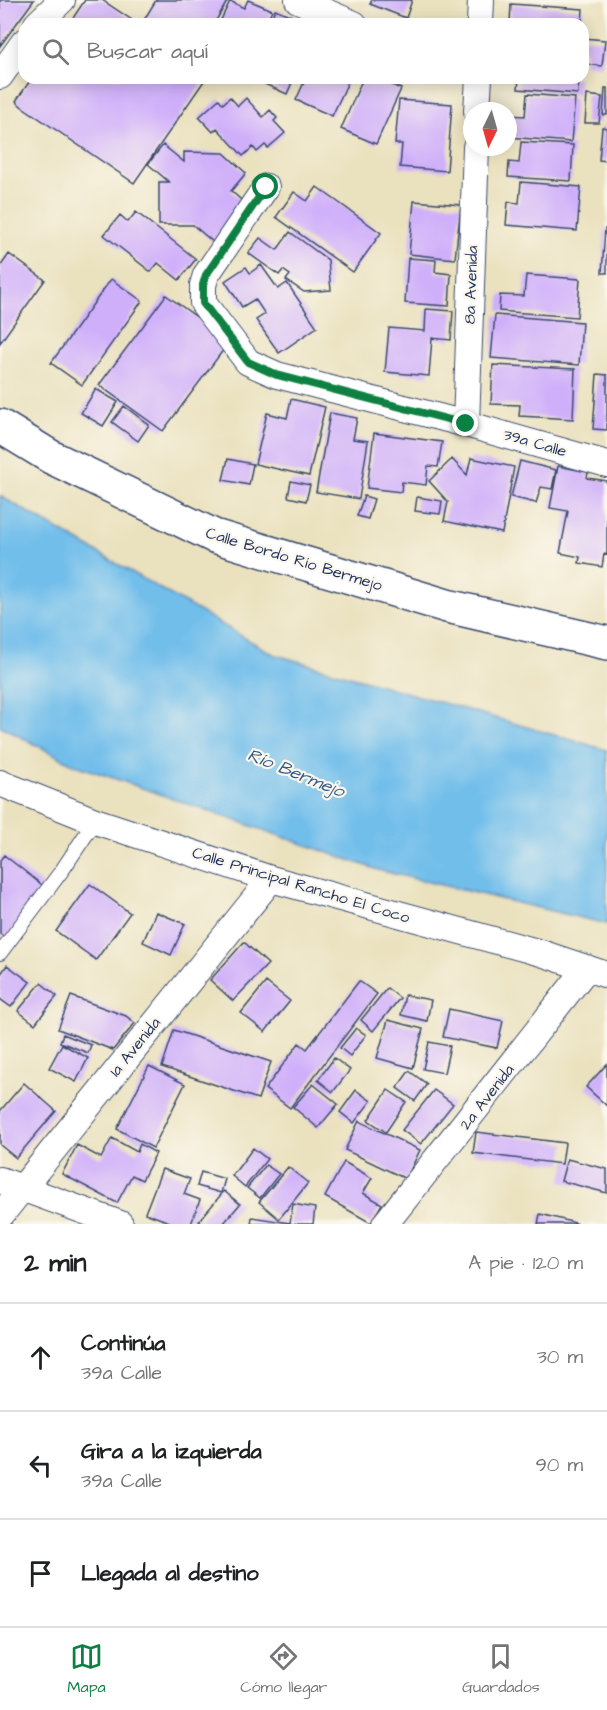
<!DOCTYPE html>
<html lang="es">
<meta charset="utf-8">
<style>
body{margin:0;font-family:"Architects Daughter",sans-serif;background:#f6f6f6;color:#202124}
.compass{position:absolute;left:463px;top:102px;width:54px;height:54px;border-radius:50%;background:#fff;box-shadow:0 3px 15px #0003;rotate:185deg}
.stop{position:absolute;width:18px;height:18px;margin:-14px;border:4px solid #0b8043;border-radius:50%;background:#fff}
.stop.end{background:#0b8043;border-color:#fff;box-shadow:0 2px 6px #0008}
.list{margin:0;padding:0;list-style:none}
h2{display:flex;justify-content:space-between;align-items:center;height:78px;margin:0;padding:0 24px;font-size:26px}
h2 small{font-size:20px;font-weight:400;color:#757577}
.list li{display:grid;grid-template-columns:39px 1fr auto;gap:18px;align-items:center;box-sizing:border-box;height:108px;padding:0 24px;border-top:2px solid #e0e0e0}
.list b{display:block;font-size:22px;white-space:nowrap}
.list p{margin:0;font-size:20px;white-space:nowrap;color:#757577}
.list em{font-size:20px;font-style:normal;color:#757577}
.icon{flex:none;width:33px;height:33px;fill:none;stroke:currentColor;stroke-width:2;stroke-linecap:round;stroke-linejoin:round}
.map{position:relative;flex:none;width:607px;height:1224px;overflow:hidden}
.search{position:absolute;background:#fff;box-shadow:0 3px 15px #0003;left:18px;right:18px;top:18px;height:66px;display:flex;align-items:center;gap:15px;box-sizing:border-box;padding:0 21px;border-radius:18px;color:#757577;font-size:22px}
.sheet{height:402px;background:#fff}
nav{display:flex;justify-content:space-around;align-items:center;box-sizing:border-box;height:84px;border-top:2px solid #e0e0e0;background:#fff;font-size:16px;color:#757577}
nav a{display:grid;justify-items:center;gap:3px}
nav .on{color:#0b8043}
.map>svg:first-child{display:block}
.water{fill:#71beeb;stroke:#4676a4;stroke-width:1.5}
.building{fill:#cfaffa}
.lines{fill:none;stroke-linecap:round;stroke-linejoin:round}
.service-casing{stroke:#3a4a6c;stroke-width:16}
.minor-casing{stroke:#3a4a6c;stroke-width:28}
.secondary-casing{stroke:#3a4a6c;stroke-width:36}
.service{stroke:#fff;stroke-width:14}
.minor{stroke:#fff;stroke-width:26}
.secondary{stroke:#fff;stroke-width:33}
.route{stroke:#0b8043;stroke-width:8}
.labels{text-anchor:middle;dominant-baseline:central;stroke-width:4.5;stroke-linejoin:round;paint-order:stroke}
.street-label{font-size:16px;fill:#1b2f5e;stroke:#fbf7ec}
.water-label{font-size:18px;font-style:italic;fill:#355a88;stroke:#fbf7ec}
</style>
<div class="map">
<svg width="607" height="1224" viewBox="0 0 607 1224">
<rect width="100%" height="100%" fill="#fbf7ec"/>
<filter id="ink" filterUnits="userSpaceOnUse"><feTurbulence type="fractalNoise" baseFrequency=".0167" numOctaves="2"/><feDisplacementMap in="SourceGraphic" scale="12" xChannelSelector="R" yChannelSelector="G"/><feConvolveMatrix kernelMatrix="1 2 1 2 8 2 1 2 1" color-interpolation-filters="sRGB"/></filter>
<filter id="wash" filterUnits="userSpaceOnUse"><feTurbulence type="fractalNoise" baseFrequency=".008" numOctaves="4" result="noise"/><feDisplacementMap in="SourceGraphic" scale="24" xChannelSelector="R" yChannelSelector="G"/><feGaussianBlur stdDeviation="1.35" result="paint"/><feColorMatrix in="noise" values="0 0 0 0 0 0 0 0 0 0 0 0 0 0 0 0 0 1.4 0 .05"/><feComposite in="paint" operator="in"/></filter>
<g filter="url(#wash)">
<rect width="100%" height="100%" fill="#eae1be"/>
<path class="water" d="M 0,496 L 273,654 L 607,750 L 607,924 L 378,870 L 73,764 L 0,726 Z"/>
<g id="blocks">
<path class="building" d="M 0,0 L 34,0 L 0,46 Z
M 85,0 L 102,0 L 138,24 L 69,24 Z
M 156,0 L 228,0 L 214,24 L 151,24 L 144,20 Z
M 248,0 L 272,10 L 265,24 L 219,24 L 230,1 L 244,8 Z
M 372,0 L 412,0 L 406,18 L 370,4 Z
M 511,4 L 583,9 L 582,24 L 510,23 Z
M 275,9 L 301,20 L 299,24 L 269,24 Z
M 583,38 L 605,40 L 602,66 L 585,64 L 586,50 L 583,50 Z
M 32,78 L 206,78 L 134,183 L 21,106 L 16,101 Z
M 251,78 L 294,78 L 287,94 Z
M 306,78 L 350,78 L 332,116 L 296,100 Z
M 363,78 L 376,78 L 401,89 L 376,144 L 341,129 Z
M 519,78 L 579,78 L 578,94 L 518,89 Z
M 605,88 L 607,88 L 607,115 L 603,115 Z
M 527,94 L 575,98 L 571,142 L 508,137 L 508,115 L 525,116 Z
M 587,95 L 602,97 L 599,123 L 585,123 Z
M 230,97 L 238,106 L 246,98 L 263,117 L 270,110 L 277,118 L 274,121 L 285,133 L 268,148 L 265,145 L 257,152 L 253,147 L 243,156 L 217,128 L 213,132 L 199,117 L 219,99 L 223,104 Z
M 399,100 L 452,104 L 447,171 L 400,167 L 402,144 L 395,144 Z
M 602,127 L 607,128 L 607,161 L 599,160 Z
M 521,142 L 573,145 L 571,181 L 508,177 L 509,162 L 519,163 Z
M 163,145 L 184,162 L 184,152 L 224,153 L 246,173 L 231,191 L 247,205 L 213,242 L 193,225 L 159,225 L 159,182 L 169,182 L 148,164 Z
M 521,182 L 581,187 L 577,231 L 506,225 L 508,202 L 519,203 Z
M 317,187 L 381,233 L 353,272 L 276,217 L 294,192 L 307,201 Z
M 414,201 L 461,205 L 455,259 L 409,254 Z
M 136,212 L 196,259 L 179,280 L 158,263 L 151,272 L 104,235 L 120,215 L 128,222 Z
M 605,229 L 607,229 L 607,273 L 602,273 Z
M 290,232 L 328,260 L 331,290 L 304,292 L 286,280 L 290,275 L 283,270 L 279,275 L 248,253 L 260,238 L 277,250 Z
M 9,254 L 45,280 L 0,343 L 0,267 Z
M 408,258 L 436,260 L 435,272 L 451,274 L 449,306 L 405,303 Z
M 261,265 L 278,289 L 287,283 L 317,327 L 279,353 L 256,320 L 265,314 L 255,299 L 242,307 L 225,281 L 246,267 L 250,273 Z
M 526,275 L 580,279 L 577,317 L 499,311 L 500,295 L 524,296 Z
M 111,279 L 142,301 L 82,385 L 51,363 Z
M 166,295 L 230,341 L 163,431 L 99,385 Z
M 426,309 L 453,311 L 451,340 L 432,338 L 429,376 L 385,372 L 389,328 L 425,331 Z
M 495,315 L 582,322 L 579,365 L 491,358 Z
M 493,365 L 575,369 L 573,419 L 519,416 L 520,405 L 491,404 Z
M 597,374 L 607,375 L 607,430 L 593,429 Z
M 96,389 L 118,402 L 103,426 L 81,413 Z
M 291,399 L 325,407 L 309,476 L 255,464 L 267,413 L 287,418 Z
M 124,406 L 149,425 L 138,441 L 112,422 Z
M 330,413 L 357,418 L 353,439 L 368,441 L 359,499 L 316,492 Z
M 374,433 L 442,442 L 438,467 L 428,466 L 426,485 L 402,482 L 401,492 L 367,488 Z
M 471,458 L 514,467 L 502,533 L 444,521 L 448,502 L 429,481 L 452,459 L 467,475 Z
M 228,459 L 253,464 L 249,485 L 223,480 Z
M 520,461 L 556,470 L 552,489 L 541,487 L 536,503 L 511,497 Z
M 558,466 L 588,472 L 587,478 L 607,481 L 607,555 L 604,554 L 602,567 L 579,563 L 580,557 L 560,553 L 568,511 L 550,508 Z
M 291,481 L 310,485 L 306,501 L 288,497 Z
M 364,496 L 374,499 L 368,519 L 357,516 Z
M 417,497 L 442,501 L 440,514 L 415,511 Z
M 4,855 L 46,888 L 6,938 L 0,934 L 0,860 Z
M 90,884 L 130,913 L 96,960 L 56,931 Z
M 156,912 L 185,924 L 171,955 L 143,942 Z
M 244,942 L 268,964 L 233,1001 L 210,980 Z
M 7,965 L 30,982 L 11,1007 L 0,999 L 0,975 Z
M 359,981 L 377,994 L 290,1108 L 265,1089 L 299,1043 L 307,1049 Z
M 266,982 L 290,1001 L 265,1032 L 241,1013 Z
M 41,983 L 57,996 L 35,1024 L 18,1011 Z
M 387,988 L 400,998 L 373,1031 L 361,1020 Z
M 405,995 L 431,1000 L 427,1021 L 401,1015 Z
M 71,996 L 126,1016 L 135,1023 L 113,1050 L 58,1029 Z
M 449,1009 L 503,1021 L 497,1048 L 443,1037 Z
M 388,1020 L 423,1029 L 413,1068 L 377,1058 Z
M 356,1028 L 366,1035 L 350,1056 L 340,1048 Z
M 174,1030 L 271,1062 L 258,1099 L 162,1067 Z
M 63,1034 L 91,1045 L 88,1053 L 60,1042 Z
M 429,1042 L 450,1046 L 444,1073 L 423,1069 Z
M 62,1044 L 88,1058 L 76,1082 L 49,1068 Z
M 334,1058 L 350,1070 L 333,1092 L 318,1080 Z
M 607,1064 L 607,1106 L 586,1087 Z
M 149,1066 L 185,1084 L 153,1148 L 117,1129 Z
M 409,1071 L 427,1084 L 415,1101 L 397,1088 Z
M 24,1083 L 56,1111 L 16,1158 L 0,1145 L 0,1111 Z
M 313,1084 L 338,1104 L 318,1128 L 293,1107 Z
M 356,1090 L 371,1101 L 354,1123 L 340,1112 Z
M 388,1090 L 406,1102 L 386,1132 L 368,1120 Z
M 434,1090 L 453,1104 L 421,1144 L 402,1130 Z
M 359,1121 L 420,1150 L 406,1179 L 345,1150 Z
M 476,1132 L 565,1143 L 562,1164 L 473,1153 Z
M 112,1138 L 137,1152 L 140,1144 L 156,1153 L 142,1180 L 132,1175 L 117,1203 L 62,1174 L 77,1145 L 101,1158 Z
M 253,1148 L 267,1159 L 245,1187 L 232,1176 Z
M 567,1159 L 607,1169 L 607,1193 L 561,1181 Z
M 344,1162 L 372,1178 L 363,1193 L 382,1204 L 371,1223 L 325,1197 Z
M 266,1165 L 279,1174 L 260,1198 L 247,1188 Z
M 288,1167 L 308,1183 L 279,1219 L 259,1202 Z
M 162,1169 L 190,1179 L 184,1194 L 200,1200 L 191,1224 L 175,1224 L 145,1213 Z
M 201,1172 L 225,1179 L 221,1193 L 197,1186 Z
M 224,1191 L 240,1204 L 223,1224 L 203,1224 L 199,1221 Z
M 293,1204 L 315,1208 L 313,1224 L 251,1224 L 252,1217 L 290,1223 Z
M 540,1214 L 576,1223 L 576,1224 L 538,1224 Z"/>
</g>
</g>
<g filter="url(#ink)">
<use href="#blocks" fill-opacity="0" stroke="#3a4a6c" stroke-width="1.5"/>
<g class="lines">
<defs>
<path id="service" d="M 0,953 L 63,869 L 95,821"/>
<path id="minor" d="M 298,0 L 354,24
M 37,24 L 62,0
M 480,24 L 481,0
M 0,76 L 24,42
M 477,111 L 479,78
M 266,187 L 206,275 L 203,285 L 203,303 L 248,362 L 277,375 L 466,424 L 607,464
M 466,424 L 476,147
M 0,783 L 95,821 L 271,879 L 541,953 L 607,975
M 0,1180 L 120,1224
M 0,1216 L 271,879
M 385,1224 L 587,968"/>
<path id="secondary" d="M 0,426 L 51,457 L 214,536 L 447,606 L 607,643"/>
</defs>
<use href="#service" class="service-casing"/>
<use href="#minor" class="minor-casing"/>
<use href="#secondary" class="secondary-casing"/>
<use href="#service" class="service"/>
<use href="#minor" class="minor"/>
<use href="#secondary" class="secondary"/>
</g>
</g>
<g class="lines" filter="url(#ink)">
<path class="route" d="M 266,187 L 206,275 L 203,285 L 203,303 L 248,362 L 277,375 L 466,424"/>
</g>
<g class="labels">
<g class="street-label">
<text transform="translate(471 285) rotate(-88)">8a Avenida</text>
<text transform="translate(535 443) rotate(16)">39a Calle</text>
<text transform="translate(294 559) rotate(17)">Calle Bordo Río Bermejo</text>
<text transform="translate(301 885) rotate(17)">Calle Principal Rancho El Coco</text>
<text transform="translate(135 1047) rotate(-51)">1a Avenida</text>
<text transform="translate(487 1097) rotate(-52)">2a Avenida</text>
</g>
<g class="water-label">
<text transform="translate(296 773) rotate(22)">Río Bermejo</text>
</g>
</g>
</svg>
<svg class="compass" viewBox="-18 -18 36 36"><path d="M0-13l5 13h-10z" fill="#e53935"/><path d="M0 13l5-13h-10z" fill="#757577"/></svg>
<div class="stop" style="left:266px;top:187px"></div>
<div class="stop end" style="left:466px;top:424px"></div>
<div class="search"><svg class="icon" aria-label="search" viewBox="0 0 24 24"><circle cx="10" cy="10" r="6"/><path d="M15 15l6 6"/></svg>Buscar aquí</div>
</div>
<section class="sheet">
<h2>2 min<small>A pie · 120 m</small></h2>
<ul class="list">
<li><svg class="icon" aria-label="ahead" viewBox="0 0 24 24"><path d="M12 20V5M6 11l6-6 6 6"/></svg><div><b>Continúa</b><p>39a Calle</p></div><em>30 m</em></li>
<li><svg class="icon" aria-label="left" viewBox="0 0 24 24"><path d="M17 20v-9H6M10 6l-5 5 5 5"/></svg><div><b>Gira a la izquierda</b><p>39a Calle</p></div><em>90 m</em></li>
<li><svg class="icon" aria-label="arrive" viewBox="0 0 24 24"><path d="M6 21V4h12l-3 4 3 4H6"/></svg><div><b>Llegada al destino</b></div></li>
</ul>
</section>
<nav>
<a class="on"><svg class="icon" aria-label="map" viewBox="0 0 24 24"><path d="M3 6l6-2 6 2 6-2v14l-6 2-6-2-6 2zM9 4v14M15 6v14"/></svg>Mapa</a>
<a><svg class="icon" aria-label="directions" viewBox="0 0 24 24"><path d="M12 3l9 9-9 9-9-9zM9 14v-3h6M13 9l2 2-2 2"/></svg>Cómo llegar</a>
<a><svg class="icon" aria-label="saved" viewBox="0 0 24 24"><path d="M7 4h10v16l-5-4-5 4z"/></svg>Guardados</a>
</nav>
